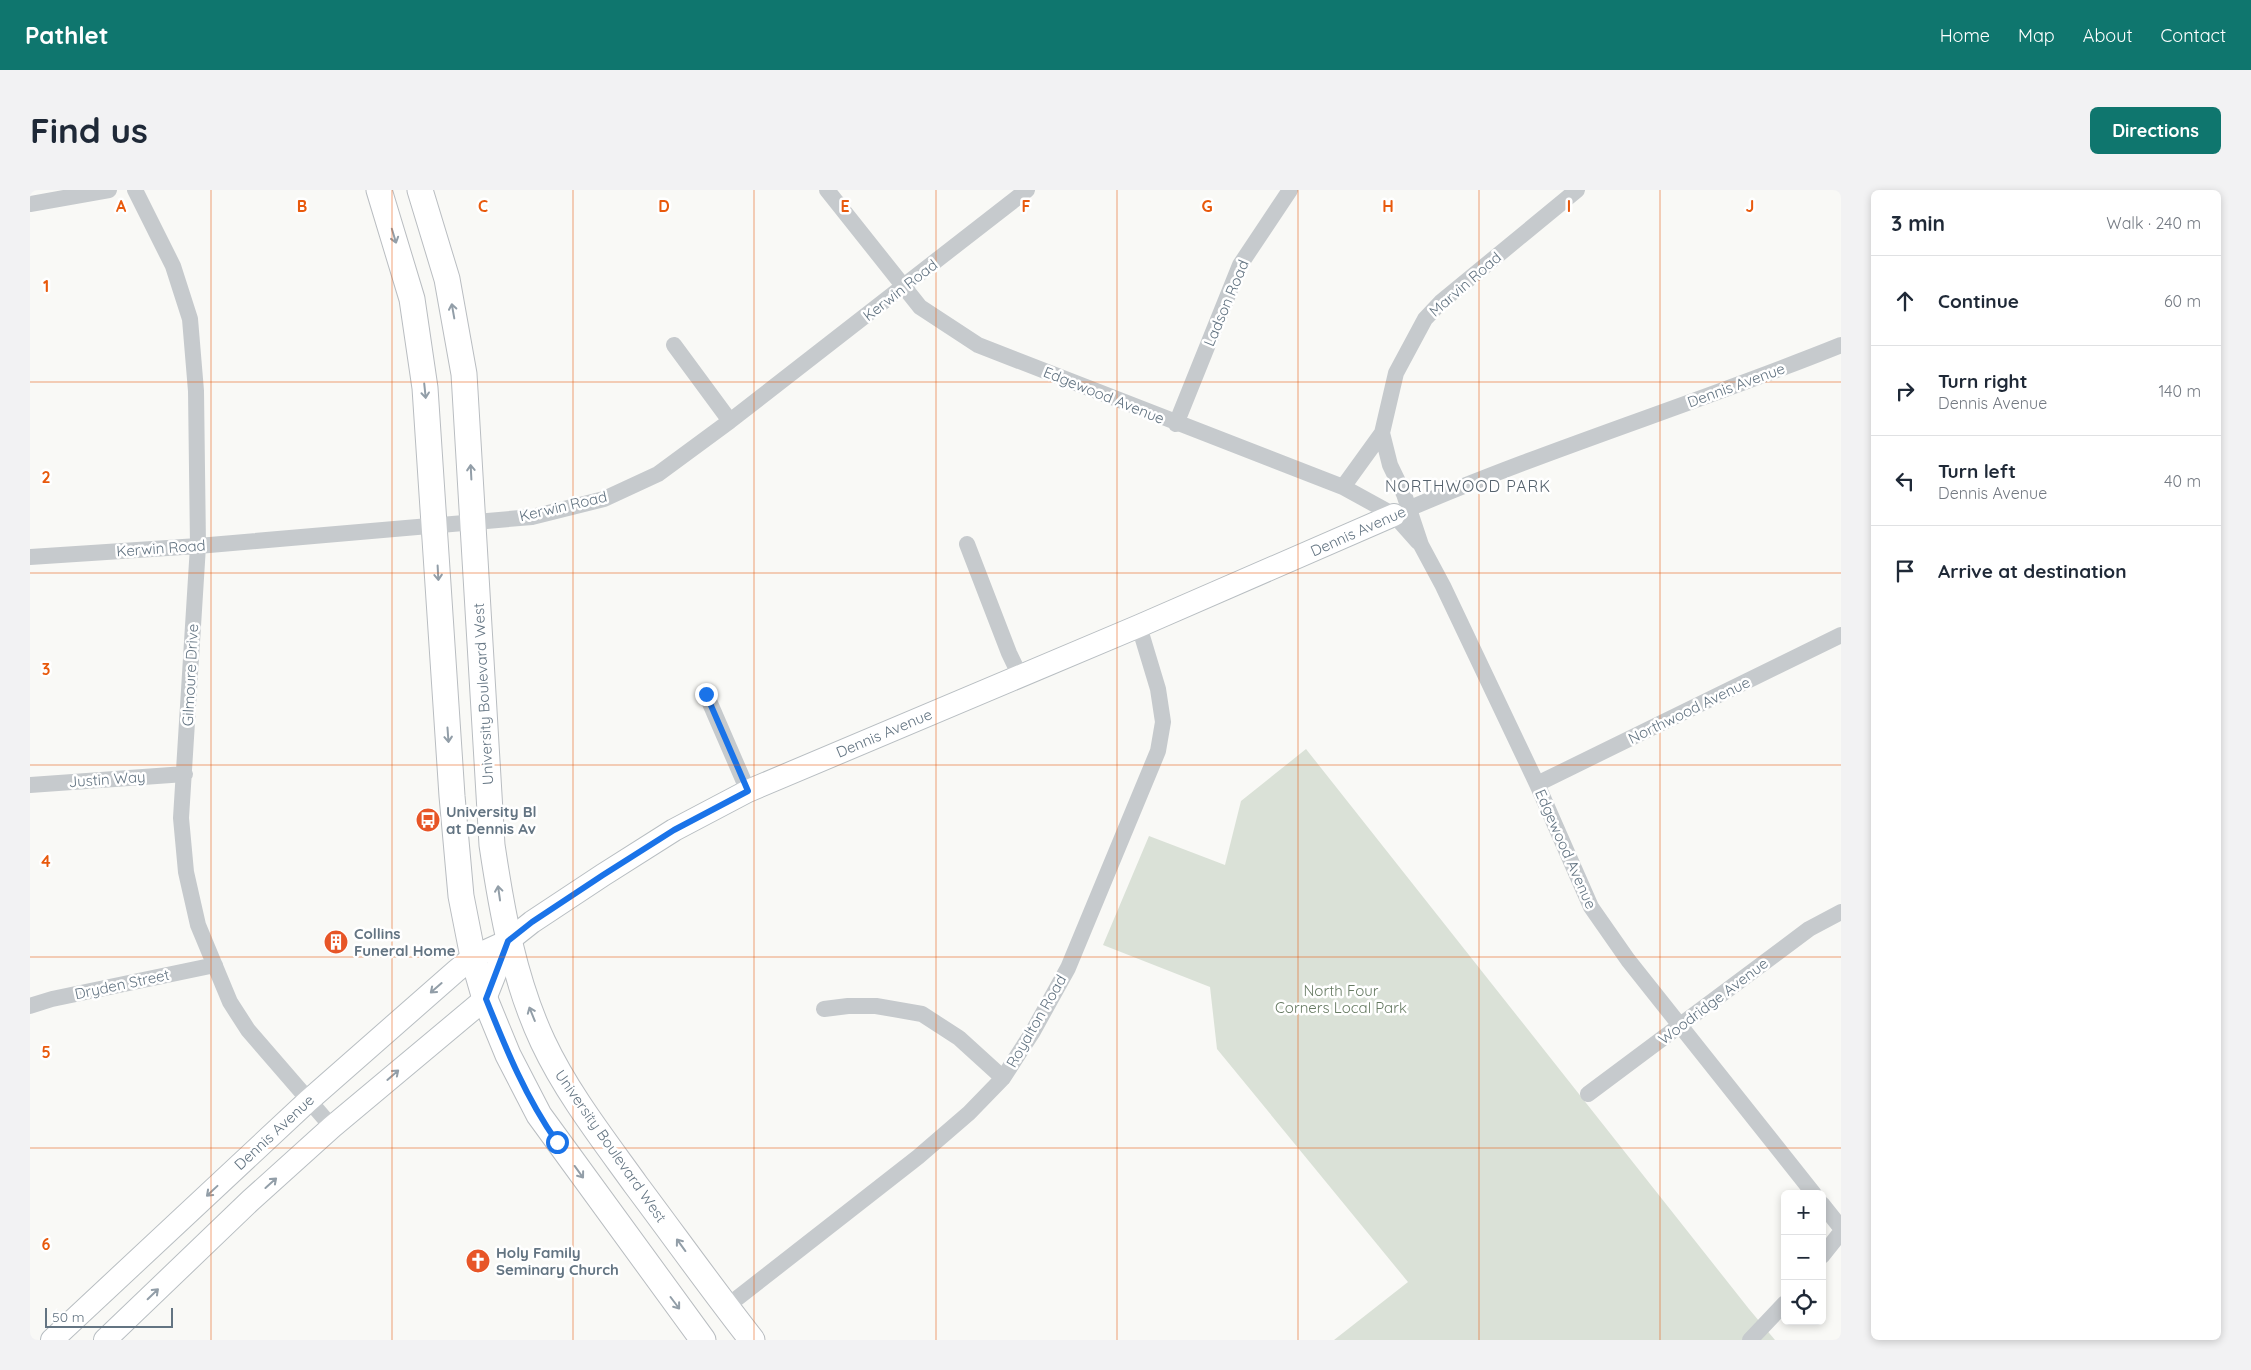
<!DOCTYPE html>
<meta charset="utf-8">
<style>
body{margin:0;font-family:Quicksand,sans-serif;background:#f2f2f3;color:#1f2937}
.controls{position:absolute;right:15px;bottom:15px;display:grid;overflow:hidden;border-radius:8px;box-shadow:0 2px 8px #0003}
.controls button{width:45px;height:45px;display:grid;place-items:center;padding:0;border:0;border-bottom:1px solid #e0e1e3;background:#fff;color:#1f2937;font:25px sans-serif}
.scale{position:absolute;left:15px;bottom:12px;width:128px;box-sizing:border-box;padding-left:5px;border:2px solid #637482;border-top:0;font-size:14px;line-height:18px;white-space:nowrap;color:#637482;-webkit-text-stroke:4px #fff;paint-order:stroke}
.stop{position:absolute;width:15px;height:15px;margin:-11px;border:4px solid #1a73e8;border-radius:50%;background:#fff}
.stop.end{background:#1a73e8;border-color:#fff;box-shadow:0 1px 5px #0008}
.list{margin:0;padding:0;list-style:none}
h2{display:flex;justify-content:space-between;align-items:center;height:65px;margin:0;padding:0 20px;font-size:21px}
h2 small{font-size:16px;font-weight:400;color:#747a83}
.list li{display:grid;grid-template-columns:32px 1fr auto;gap:15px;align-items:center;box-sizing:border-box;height:90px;padding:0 20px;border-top:1px solid #e0e1e3}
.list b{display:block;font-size:19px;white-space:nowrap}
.list p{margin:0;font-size:16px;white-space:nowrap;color:#747a83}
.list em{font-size:16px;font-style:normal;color:#747a83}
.icon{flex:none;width:28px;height:28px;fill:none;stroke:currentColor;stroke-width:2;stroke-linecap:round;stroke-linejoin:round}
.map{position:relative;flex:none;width:1811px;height:1150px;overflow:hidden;border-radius:8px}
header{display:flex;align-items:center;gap:30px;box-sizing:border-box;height:70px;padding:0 25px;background:#0f766e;color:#fff}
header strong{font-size:24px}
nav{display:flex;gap:28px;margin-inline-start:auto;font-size:18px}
.intro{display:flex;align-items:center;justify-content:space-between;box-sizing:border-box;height:120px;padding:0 30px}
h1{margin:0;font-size:35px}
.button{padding:12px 22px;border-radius:8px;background:#0f766e;color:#fff;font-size:18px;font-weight:700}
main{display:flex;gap:30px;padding:0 30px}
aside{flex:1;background:#fff;border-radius:8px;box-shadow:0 2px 8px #0003}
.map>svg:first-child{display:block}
.green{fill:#dae1d7}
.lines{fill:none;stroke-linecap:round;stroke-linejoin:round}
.secondary-casing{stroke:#b8bec2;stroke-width:24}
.primary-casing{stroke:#b9bdc1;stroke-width:27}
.street{stroke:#c6cacd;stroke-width:16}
.secondary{stroke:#fff;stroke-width:22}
.primary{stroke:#fff;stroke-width:25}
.oneway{stroke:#929ea8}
.route{stroke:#1a73e8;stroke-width:6}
.grid{fill:none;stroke:#e8590c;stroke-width:1;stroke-opacity:0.55}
.labels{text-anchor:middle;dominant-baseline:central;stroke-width:5;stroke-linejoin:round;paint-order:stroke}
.street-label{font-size:15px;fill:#637482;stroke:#fff}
.poi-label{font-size:15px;font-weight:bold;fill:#637482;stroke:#fff;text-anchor:start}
.park-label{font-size:15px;fill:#667a62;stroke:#fff}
.neighbourhood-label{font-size:16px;letter-spacing:1px;fill:#55626d;stroke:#fff}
.grid-label{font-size:16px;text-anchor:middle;font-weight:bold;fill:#e8590c;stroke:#fff;stroke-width:5;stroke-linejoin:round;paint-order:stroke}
</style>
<header>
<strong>Pathlet</strong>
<nav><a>Home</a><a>Map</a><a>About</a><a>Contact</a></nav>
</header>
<div class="intro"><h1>Find us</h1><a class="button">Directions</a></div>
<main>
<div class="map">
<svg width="1811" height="1150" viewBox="0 0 1811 1150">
<rect width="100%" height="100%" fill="#f9f9f6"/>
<path class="green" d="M 1276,559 L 1719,1119 L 1745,1150 L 1304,1150 L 1378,1092 L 1187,859 L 1180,797 L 1073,755 L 1119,646 L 1195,675 L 1211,611 Z"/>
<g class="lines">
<defs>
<path id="secondary" d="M 22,1150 L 278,911 L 426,781 L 443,767 L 478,751 L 502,732 L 573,685 L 644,640 L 718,601 L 1109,436 L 1364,325
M 75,1150 L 221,1010 L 302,937 L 455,809 L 478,751"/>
<path id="primary" d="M 349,0 L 382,109 L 395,198 L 422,606 L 431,706 L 443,767 L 455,809 L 478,865 L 509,925 L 673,1150
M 390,0 L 417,89 L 434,184 L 462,655 C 472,722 484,790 513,852 C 537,903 573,949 606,995 C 645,1047 682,1099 722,1150"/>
</defs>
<use href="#secondary" class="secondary-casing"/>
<use href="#primary" class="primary-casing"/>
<path class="street" d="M 105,0 L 143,76 L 160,129 L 166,201 L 168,356 L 151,628 L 156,682 L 168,735 L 200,812 L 218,840 L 302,937
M 797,0 L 890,117 L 948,155 L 1313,297 L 1364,325 L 1388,352
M 1547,0 L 1411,112 L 1395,129 L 1366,183 L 1352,243 L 1360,275 L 1374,304 L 1391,355 L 1413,396 L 1507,594 L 1561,717 L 1598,770 L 1784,1004
M 0,14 L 79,0
M 644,155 L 700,231
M 1146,234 L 1210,75 L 1260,0
M 1313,297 L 1352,243
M 1369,323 C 1514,260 1665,214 1811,155
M 937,354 L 979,463 L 990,486
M 0,367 L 168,356 L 502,327 L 574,309 L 628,284 L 700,231 L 997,0
M 676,504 L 718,601
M 1507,594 L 1811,445
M 0,595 L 155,584
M 0,816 L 22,809 L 185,775
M 794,819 L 818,816 L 846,816 L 892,824 L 929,848 L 973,888
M 1558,904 L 1779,739 L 1811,722
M 1792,1014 L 1811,1038
M 1792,1066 L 1811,1042
M 696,1117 L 888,967 L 939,923 L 973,888 L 1002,843 L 1038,778 L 1128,561 L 1133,532 L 1128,499 L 1109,436
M 1720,1150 L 1755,1113"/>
<use href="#secondary" class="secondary"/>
<use href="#primary" class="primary"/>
</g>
<defs><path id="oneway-shaft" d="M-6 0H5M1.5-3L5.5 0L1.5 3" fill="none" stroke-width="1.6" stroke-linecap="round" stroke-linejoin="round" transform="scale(1.25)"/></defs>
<g class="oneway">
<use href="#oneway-shaft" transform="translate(364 46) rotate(73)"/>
<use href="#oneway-shaft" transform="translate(423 121) rotate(-100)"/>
<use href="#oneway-shaft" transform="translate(395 201) rotate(84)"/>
<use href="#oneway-shaft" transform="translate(441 282) rotate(-93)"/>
<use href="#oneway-shaft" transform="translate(408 383) rotate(87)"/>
<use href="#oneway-shaft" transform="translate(418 545) rotate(86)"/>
<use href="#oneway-shaft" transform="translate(469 703) rotate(-98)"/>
<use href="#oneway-shaft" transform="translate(406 798) rotate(139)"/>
<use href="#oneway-shaft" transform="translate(502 824) rotate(-112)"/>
<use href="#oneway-shaft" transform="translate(363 885) rotate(-41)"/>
<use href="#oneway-shaft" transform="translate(549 982) rotate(54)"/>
<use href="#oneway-shaft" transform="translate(241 993) rotate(-42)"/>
<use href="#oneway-shaft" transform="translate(182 1001) rotate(137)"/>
<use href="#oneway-shaft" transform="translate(651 1055) rotate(-126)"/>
<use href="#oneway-shaft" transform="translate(123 1104) rotate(-44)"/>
<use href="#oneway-shaft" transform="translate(645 1113) rotate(53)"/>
</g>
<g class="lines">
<path class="route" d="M 527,952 C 496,908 476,859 456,809 L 478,751 L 502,732 L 573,685 L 644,640 L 718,601 L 676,504"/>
</g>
<path class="grid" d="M 181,0 L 181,1150M 362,0 L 362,1150M 543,0 L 543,1150M 724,0 L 724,1150M 906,0 L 906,1150M 1087,0 L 1087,1150M 1268,0 L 1268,1150M 1449,0 L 1449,1150M 1630,0 L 1630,1150M 0,192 L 1811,192M 0,383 L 1811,383M 0,575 L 1811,575M 0,767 L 1811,767M 0,958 L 1811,958"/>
<defs>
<symbol id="bus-disc" viewBox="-11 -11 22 22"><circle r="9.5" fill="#e75527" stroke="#fff"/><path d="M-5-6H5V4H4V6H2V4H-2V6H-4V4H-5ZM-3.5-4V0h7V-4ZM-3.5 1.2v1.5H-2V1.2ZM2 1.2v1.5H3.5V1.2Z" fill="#fff"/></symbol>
<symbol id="building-disc" viewBox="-11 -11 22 22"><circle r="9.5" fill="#e75527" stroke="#fff"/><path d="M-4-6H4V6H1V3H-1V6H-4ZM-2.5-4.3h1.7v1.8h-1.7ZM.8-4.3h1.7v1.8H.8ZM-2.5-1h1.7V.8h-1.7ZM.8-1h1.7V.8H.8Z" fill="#fff"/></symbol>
<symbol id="church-disc" viewBox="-11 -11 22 22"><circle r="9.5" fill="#e75527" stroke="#fff"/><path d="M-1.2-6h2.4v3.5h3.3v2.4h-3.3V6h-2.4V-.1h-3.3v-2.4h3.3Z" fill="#fff"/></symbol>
</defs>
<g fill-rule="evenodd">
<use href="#bus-disc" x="384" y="616" width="28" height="28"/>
<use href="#building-disc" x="292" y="738" width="28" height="28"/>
<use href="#church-disc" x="434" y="1057" width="28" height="28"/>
</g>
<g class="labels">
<g class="street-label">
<text transform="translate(1435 94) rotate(-41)">Marvin Road</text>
<text transform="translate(870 100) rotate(-38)">Kerwin Road</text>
<text transform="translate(1196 113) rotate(-67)">Ladson Road</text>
<text transform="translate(1706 195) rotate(-20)">Dennis Avenue</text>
<text transform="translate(1074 205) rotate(22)">Edgewood Avenue</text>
<text transform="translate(533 316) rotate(-13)">Kerwin Road</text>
<text transform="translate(1328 341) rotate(-24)">Dennis Avenue</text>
<text transform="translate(131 358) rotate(-4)">Kerwin Road</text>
<text transform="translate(160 485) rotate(-87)">Gilmoure Drive</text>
<text transform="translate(453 504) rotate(-93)">University Boulevard West</text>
<text transform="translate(1659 520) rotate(-26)">Northwood Avenue</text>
<text transform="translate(854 543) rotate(-23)">Dennis Avenue</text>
<text transform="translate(77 589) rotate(-4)">Justin Way</text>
<text transform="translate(1536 659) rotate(66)">Edgewood Avenue</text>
<text transform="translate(92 794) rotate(-12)">Dryden Street</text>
<text transform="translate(1683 811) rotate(-37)">Woodridge Avenue</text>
<text transform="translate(1006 831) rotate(-60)">Royalton Road</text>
<text transform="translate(244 942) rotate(-43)">Dennis Avenue</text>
<text transform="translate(581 956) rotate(55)">University Boulevard West</text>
</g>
<g class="poi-label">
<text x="416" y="621">University Bl<tspan x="416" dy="17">at Dennis Av</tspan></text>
<text x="324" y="743">Collins<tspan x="324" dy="17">Funeral Home</tspan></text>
<text x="466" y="1062">Holy Family<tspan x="466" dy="17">Seminary Church</tspan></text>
</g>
<g class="park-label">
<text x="1311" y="800">North Four<tspan x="1311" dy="17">Corners Local Park</tspan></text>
</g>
<g class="neighbourhood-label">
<text x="1438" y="296">NORTHWOOD PARK</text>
</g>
</g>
<g class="grid-label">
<text x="91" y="22">A</text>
<text x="272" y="22">B</text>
<text x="453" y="22">C</text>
<text x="634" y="22">D</text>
<text x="815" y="22">E</text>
<text x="996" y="22">F</text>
<text x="1177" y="22">G</text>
<text x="1358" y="22">H</text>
<text x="1539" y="22">I</text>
<text x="1720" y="22">J</text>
<text x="16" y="102">1</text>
<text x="16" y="293">2</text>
<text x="16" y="485">3</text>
<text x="16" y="677">4</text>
<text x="16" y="868">5</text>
<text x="16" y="1060">6</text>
</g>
</svg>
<div class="controls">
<button>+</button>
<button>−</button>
<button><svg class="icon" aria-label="locate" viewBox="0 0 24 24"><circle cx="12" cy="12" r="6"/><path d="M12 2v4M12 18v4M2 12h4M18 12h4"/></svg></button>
</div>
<div class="scale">50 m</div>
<div class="stop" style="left:527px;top:952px"></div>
<div class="stop end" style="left:676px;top:504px"></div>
</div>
<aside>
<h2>3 min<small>Walk · 240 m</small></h2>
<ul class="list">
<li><svg class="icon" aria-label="ahead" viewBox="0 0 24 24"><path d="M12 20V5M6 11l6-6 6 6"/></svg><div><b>Continue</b></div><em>60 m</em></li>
<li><svg class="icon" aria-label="right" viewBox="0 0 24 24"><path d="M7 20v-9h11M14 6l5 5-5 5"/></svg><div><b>Turn right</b><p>Dennis Avenue</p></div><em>140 m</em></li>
<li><svg class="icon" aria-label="left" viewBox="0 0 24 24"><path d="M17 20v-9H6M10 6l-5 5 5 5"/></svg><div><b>Turn left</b><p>Dennis Avenue</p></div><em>40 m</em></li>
<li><svg class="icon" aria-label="arrive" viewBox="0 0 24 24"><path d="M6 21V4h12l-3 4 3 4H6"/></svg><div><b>Arrive at destination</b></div></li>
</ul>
</aside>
</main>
